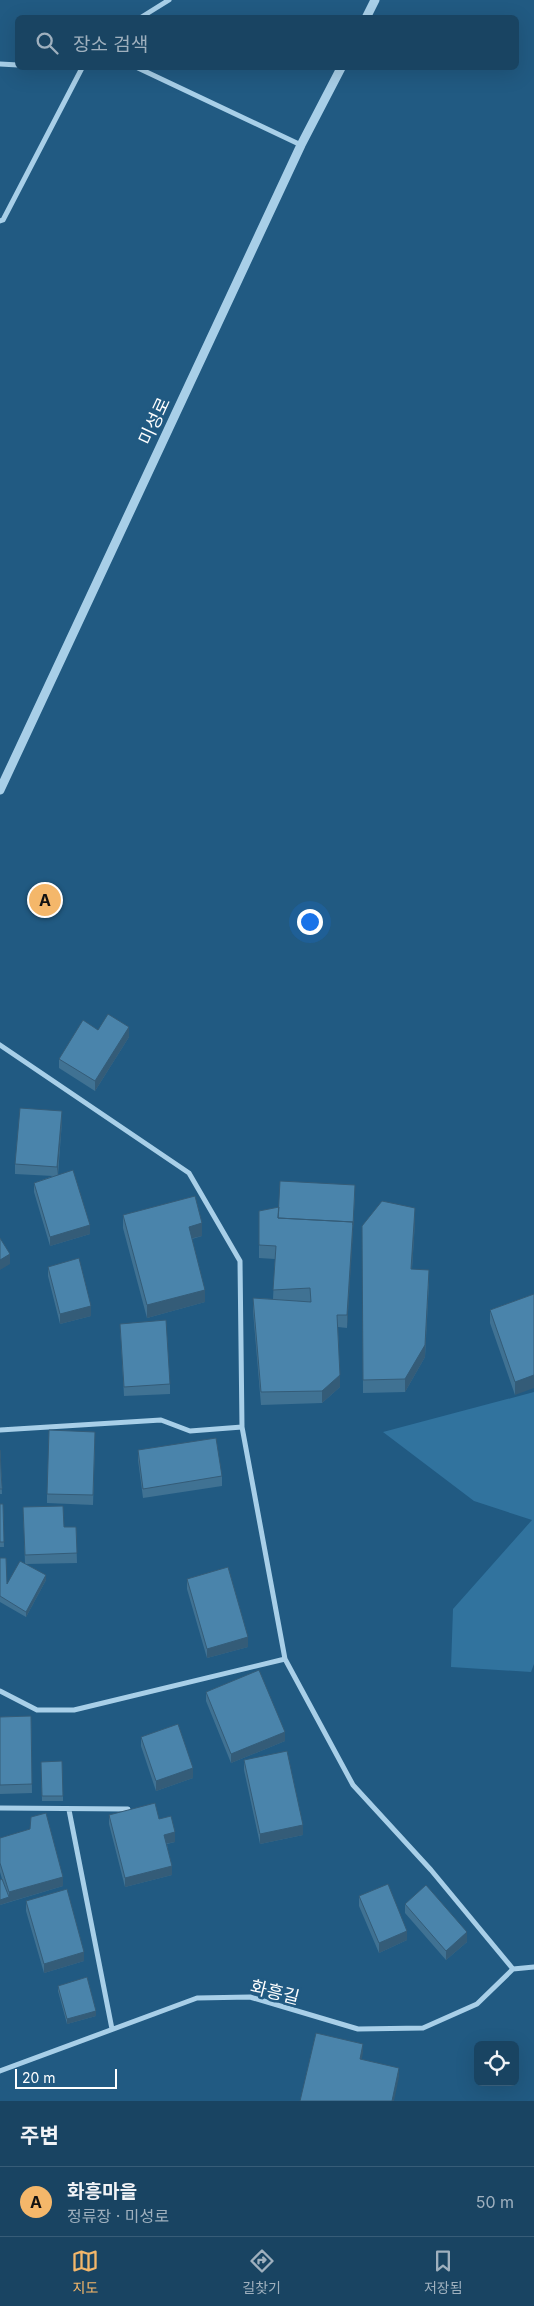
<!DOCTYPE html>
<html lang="ko">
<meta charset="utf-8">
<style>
body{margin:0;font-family:Inter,"Noto Sans KR",sans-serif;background:#264e6b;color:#f1f3f6}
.controls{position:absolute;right:15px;bottom:15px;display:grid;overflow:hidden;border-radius:8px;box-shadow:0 5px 20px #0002}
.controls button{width:45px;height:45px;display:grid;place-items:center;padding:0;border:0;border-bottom:1px solid #375c77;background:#194462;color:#f1f3f6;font:25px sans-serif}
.scale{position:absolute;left:15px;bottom:12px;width:102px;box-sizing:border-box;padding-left:5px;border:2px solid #fff;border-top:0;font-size:14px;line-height:18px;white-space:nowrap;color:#fff;-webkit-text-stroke:4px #215a82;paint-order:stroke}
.you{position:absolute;left:309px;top:921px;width:18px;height:18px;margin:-12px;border:4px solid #fff;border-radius:50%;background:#1a73e8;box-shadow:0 0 0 8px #1a73e833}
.badge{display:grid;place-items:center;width:32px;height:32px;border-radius:50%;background:#f4b76a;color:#111;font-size:16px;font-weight:700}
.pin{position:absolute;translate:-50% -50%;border:2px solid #fff;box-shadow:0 1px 5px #0006}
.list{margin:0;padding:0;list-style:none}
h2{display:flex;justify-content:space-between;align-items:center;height:65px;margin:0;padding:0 20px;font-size:21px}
h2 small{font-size:16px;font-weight:400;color:#9fb0be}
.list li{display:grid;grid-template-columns:32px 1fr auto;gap:15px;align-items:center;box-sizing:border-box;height:70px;padding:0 20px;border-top:1px solid #375c77}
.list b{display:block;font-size:19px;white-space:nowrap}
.list p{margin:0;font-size:16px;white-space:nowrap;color:#9fb0be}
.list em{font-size:16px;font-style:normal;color:#9fb0be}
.icon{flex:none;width:28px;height:28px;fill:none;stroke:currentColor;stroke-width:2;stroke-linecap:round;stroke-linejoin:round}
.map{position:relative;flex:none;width:534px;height:2101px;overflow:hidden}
.search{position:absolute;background:#194462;box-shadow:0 5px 20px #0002;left:15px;right:15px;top:15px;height:55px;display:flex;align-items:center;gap:12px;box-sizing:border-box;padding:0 18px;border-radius:8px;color:#9fb0be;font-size:19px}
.sheet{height:135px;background:#194462}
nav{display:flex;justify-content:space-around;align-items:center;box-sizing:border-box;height:70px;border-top:1px solid #375c77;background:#194462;font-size:14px;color:#9fb0be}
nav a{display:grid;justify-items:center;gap:2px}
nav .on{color:#f4b76a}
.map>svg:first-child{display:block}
.green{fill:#31739e}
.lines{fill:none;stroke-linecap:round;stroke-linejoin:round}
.minor{stroke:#a8cfe8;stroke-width:5}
.tertiary{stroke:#a8cfe8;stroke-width:9}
.wall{fill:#407293}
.shaded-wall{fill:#345c78}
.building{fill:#4a84ab;stroke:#345c78}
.labels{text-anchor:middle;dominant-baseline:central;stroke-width:5;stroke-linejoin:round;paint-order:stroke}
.street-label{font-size:18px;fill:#fff;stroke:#215a82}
</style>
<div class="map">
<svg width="534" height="2101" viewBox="0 0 534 2101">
<rect width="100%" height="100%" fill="#215a82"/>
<path class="green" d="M 534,1392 L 534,1664 L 531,1672 L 451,1667 L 453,1609 L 532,1520 L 474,1501 L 383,1432 Z"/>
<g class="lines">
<path class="minor" d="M 140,18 L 169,0
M 0,64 L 18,65
M 138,68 L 301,145
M 0,221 L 3,220 L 82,68
M 0,1045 L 189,1173 L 240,1261 L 242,1427 L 285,1659 L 353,1785 L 431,1870 L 513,1969
M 0,1430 L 161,1420 L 190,1431 L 242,1427
M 0,1691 L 37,1710 L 74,1710 L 285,1659
M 0,1808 L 128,1809
M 69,1810 L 112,2029
M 0,2071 L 197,1998 L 250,1997 L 358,2029 L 423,2028 L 477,2004 L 513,1969 L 534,1967"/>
<path class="tertiary" d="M 366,18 L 375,0
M 0,790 L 301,145 L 341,68"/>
</g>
<path class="wall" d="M 98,1030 L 129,1037 L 95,1091 L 59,1068 L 59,1059 Z
M 62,1121 L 58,1175 L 90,1234 L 50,1246 L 34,1192 L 34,1183 L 53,1176 L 15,1174 L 15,1164 Z
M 355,1195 L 347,1328 L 338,1327 L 340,1387 L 322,1403 L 261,1405 L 253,1311 L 253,1298 L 273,1299 L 275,1259 L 259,1258 L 259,1211 Z
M 123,1215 L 202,1236 L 192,1239 L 205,1302 L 147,1318 L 123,1228 Z
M 415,1221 L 412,1269 L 429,1283 L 425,1357 L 405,1392 L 363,1393 L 362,1226 Z
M 48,1267 L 91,1316 L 60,1324 L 48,1276 Z
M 534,1294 L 515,1395 L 490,1323 L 490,1310 Z
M 120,1324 L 170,1384 L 170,1394 L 124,1396 Z
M 95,1441 L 93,1505 L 47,1503 L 47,1494 Z
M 0,1450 L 2,1494 L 0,1494 Z
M 138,1450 L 222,1476 L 222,1486 L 143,1498 L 138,1460 Z
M 0,1504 L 3,1504 L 4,1547 L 0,1547 Z
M 23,1507 L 64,1527 L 76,1527 L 77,1563 L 26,1564 L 46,1580 L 26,1617 L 0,1602 L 0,1558 L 7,1584 L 25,1563 Z
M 187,1579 L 248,1647 L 207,1658 L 187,1589 Z
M 206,1692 L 285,1741 L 231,1763 L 206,1701 Z
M 31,1716 L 32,1793 L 0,1794 L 0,1717 Z
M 141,1737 L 193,1778 L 156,1791 L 141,1746 Z
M 244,1760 L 303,1835 L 260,1844 L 244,1770 Z
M 41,1762 L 63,1796 L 63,1801 L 42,1801 Z
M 109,1815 L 159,1819 L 175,1842 L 167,1844 L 172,1875 L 125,1887 L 109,1824 Z
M 0,1838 L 63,1886 L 0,1905 L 0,1880 L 2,1879 L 0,1872 Z
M 359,1896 L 407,1940 L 379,1953 L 359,1906 Z
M 26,1901 L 84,1961 L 44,1973 L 26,1911 Z
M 405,1904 L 467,1942 L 446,1960 L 405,1913 Z
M 58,1986 L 96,2016 L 67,2024 L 58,1991 Z"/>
<path class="shaded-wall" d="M 129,1027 L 129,1037 L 95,1091 L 95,1081 Z
M 62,1111 L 62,1121 L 57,1177 L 57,1167 Z
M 355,1185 L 353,1235 L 347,1328 L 347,1315 Z
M 415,1208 L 415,1221 L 411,1282 L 411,1269 Z
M 202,1223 L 202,1236 L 189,1239 L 189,1227 Z
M 90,1225 L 90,1234 L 50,1246 L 50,1237 Z
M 10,1254 L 10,1264 L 0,1270 L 0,1260 Z
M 429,1270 L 425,1357 L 405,1392 L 405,1379 Z
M 205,1290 L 205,1302 L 147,1318 L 147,1305 Z
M 91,1306 L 91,1316 L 60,1324 L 60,1314 Z
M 340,1375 L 340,1387 L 322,1403 L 322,1391 Z
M 534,1375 L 534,1388 L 515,1395 L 515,1382 Z
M 46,1575 L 46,1580 L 26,1617 L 26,1612 Z
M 248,1637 L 248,1647 L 207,1658 L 207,1649 Z
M 285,1732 L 285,1741 L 231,1763 L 231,1754 Z
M 193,1768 L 193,1778 L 156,1791 L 156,1781 Z
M 303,1825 L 303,1835 L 260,1844 L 260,1834 Z
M 175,1832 L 175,1842 L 164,1844 L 164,1835 Z
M 172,1866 L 172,1875 L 125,1887 L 125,1878 Z
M 63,1877 L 63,1886 L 9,1902 L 9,1892 Z
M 9,1897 L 9,1902 L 0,1905 L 0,1900 Z
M 407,1931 L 407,1940 L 379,1953 L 379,1943 Z
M 467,1932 L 467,1942 L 446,1960 L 446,1951 Z
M 84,1952 L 84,1961 L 44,1973 L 44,1964 Z
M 96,2011 L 96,2016 L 67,2024 L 67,2019 Z
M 363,2044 L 363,2053 L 360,2069 L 360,2059 Z
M 399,2068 L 399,2077 L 394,2101 L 392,2101 Z"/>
<path class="building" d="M 108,1014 L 129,1027 L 95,1081 L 59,1059 L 83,1020 L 98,1030 Z
M 20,1108 L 62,1111 L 57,1167 L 15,1164 Z
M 73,1170 L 90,1225 L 50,1237 L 34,1183 Z
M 280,1181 L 355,1185 L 353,1225 L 353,1222 L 278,1218 Z
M 195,1196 L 202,1223 L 189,1227 L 205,1290 L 147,1305 L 123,1215 Z
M 382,1201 L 415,1208 L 411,1269 L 429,1270 L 425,1345 L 405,1379 L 363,1380 L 362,1226 Z
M 279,1207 L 278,1218 L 353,1222 L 347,1315 L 337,1315 L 340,1375 L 322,1391 L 261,1392 L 253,1298 L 311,1302 L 310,1288 L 273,1290 L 276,1246 L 259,1245 L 259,1211 Z
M 0,1238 L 10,1254 L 0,1260 Z
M 79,1258 L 91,1306 L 60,1314 L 48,1267 Z
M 534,1294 L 534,1375 L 515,1382 L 490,1310 Z
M 166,1320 L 170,1384 L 124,1387 L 120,1324 Z
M 49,1430 L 95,1432 L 93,1495 L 47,1494 Z
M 216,1438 L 222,1476 L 143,1489 L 138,1450 Z
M 0,1450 L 2,1489 L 0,1489 Z
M 0,1504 L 3,1504 L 4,1542 L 0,1542 Z
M 63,1506 L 64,1527 L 76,1527 L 77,1553 L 25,1555 L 23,1507 Z
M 0,1558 L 6,1558 L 7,1584 L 20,1561 L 46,1575 L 26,1612 L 0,1596 Z
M 228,1567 L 248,1637 L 207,1649 L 187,1579 Z
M 259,1670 L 285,1732 L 231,1754 L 206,1692 Z
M 31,1716 L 32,1784 L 0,1785 L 0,1717 Z
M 178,1724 L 193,1768 L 156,1781 L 141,1737 Z
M 287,1751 L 303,1825 L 260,1834 L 244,1760 Z
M 62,1761 L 63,1796 L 42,1796 L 41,1762 Z
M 155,1803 L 159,1819 L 171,1816 L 175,1832 L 164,1835 L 172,1866 L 125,1878 L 109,1815 Z
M 46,1813 L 63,1877 L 9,1892 L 0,1863 L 0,1838 L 30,1829 L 31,1817 Z
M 2,1879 L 9,1897 L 0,1900 L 0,1880 Z
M 388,1884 L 407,1931 L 379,1943 L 359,1896 Z
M 426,1885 L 467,1932 L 446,1951 L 405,1904 Z
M 67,1889 L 84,1952 L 44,1964 L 26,1901 Z
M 87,1977 L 96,2011 L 67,2019 L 58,1986 Z
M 316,2033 L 363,2044 L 360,2059 L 399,2068 L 392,2101 L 300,2101 Z"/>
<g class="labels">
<g class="street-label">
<text transform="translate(154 421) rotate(-65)">미성로</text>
<text transform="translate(275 1992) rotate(14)">화흥길</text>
</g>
</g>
</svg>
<div class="controls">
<button><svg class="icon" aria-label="locate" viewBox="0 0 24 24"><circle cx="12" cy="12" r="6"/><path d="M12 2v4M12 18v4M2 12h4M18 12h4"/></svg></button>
</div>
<div class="scale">20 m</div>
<div class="you"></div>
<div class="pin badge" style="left:45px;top:900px">A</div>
<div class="search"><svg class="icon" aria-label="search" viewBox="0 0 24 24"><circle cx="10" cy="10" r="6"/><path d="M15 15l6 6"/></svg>장소 검색</div>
</div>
<section class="sheet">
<h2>주변<small></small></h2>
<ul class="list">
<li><span class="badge">A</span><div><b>화흥마을</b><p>정류장 · 미성로</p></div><em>50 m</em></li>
</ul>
</section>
<nav>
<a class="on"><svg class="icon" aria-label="map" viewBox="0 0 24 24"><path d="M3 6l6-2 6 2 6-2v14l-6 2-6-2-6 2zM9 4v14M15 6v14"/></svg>지도</a>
<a><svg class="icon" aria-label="directions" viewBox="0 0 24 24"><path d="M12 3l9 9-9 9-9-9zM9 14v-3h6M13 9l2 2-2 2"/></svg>길찾기</a>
<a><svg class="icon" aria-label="saved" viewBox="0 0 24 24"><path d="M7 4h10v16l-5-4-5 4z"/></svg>저장됨</a>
</nav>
